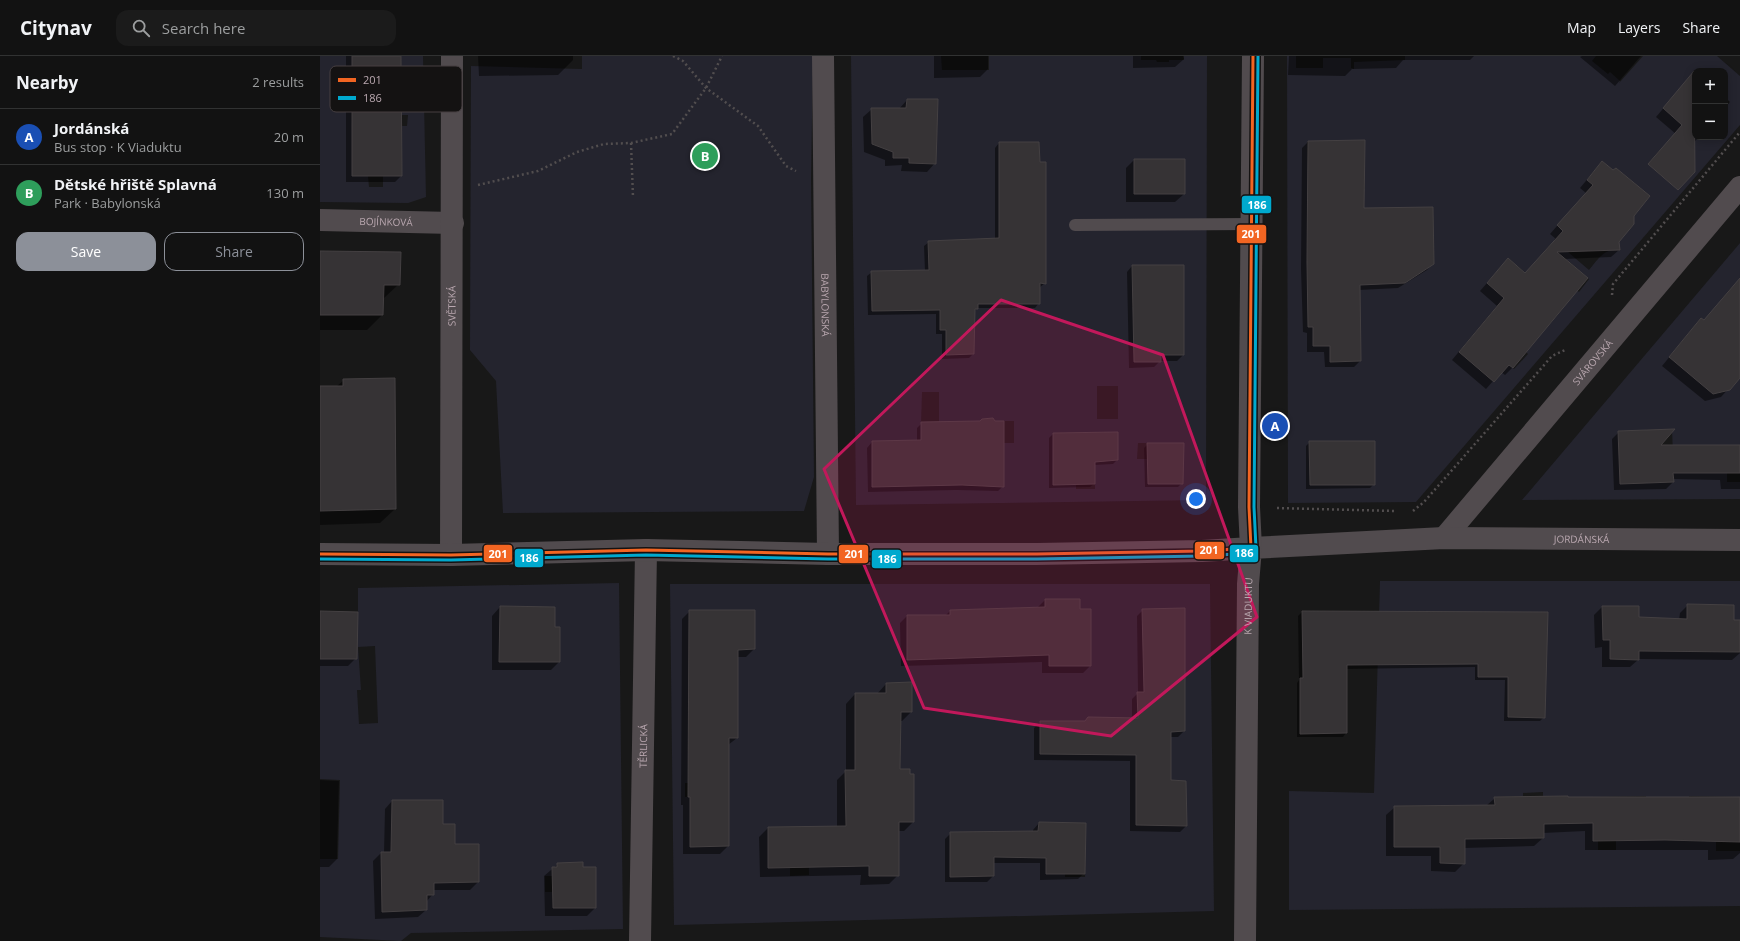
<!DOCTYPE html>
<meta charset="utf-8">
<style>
body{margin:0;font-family:"Open Sans",sans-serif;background:#1b1b1b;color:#f1f3f6}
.controls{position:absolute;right:12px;top:12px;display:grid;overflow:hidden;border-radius:8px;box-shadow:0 2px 10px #0003}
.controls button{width:36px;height:36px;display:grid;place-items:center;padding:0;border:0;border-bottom:1px solid #313232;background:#121212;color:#f1f3f6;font:20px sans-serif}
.you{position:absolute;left:876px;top:443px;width:14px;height:14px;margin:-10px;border:3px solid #fff;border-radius:50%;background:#1a73e8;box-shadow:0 0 0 6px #1a73e833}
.badge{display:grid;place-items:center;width:26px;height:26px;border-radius:50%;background:#8c9099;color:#fff;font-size:13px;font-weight:700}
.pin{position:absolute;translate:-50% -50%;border:2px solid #fff;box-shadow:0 1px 4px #0006}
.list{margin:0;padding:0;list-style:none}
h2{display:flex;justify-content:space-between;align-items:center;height:52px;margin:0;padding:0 16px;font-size:17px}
h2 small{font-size:13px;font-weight:400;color:#9c9e9f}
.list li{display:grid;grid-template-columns:26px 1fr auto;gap:12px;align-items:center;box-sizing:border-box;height:56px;padding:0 16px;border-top:1px solid #313232}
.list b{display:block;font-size:15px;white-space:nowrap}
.list p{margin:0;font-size:13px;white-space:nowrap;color:#9c9e9f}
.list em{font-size:13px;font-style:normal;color:#9c9e9f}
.actions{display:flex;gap:8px;padding:12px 16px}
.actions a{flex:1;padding:9px 0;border:1px solid #8c9099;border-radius:12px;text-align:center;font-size:14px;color:#8c9099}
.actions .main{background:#8c9099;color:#fff}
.icon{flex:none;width:22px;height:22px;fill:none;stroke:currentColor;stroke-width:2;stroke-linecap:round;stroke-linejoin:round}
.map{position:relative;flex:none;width:1420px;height:885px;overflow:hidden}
header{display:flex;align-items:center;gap:24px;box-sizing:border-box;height:56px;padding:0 20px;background:#121212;border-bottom:1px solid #313232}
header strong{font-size:19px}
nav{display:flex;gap:22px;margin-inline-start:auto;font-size:14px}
.search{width:280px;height:36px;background:#1b1b1b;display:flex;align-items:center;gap:10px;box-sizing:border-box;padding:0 14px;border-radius:12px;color:#9c9e9f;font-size:15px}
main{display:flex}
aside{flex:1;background:#121212}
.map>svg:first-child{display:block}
.green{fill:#24242e;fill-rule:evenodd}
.shadow{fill:#0007}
.building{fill:#363335;stroke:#444042}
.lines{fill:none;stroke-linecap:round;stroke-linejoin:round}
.path{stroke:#524e4f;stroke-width:2.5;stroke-dasharray:2 3;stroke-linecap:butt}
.service{stroke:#514b4e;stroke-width:12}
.minor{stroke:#514b4e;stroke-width:22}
.tertiary{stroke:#514b4e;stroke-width:22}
.bus-1-casing{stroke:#141212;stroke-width:6}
.bus-2-casing{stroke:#141212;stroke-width:6}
.bus-1{stroke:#f26522;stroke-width:3}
.bus-2{stroke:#00a9ce;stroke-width:3}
.marked{fill:#c2185b;fill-opacity:0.2;stroke:#c2185b;stroke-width:3;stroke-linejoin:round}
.labels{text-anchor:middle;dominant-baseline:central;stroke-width:3;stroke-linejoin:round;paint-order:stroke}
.street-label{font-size:10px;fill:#baa8b0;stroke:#141212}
.key{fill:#141212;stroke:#463f41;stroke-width:1}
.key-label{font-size:11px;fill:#baa8b0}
.line-badge{stroke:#141212;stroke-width:1.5}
.badge-label{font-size:11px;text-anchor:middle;font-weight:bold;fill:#fff}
</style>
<header>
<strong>Citynav</strong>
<div class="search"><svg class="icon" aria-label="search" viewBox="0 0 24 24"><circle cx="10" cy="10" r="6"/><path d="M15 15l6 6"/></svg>Search here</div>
<nav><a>Map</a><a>Layers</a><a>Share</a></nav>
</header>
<main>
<aside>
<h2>Nearby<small>2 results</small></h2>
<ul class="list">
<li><span class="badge" style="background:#1a4fb4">A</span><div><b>Jordánská</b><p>Bus stop · K Viaduktu</p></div><em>20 m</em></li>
<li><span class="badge" style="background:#2e9e5b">B</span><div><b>Dětské hřiště Splavná</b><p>Park · Babylonská</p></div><em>130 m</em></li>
</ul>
<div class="actions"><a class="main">Save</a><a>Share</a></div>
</aside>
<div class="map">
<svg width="1420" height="885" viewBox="0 0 1420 885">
<rect width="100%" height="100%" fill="#181818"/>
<path class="green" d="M 0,0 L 32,0 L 32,22 L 40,39 L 31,40 L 32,70 L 51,80 L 32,80 L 32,120 L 48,120 L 49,131 L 63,131 L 63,120 L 82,120 L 82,70 L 87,70 L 88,59 L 82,59 L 81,0 L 103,0 L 106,141 L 88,147 L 0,146 Z
M 262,0 L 493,0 L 491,123 L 494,421 L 484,455 L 183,457 L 176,325 L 150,294 L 151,10 L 262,13 Z
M 531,0 L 621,0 L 622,14 L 669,14 L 669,0 L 821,0 L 821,4 L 836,4 L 837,6 L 849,6 L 849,4 L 864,4 L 864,0 L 887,0 L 886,444 L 536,449 ZM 587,43 L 618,43 L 616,108 L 589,107 L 589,102 L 573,91 L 553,86 L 551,80 L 551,52 L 586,52 ZM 679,86 L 719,86 L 720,106 L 726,106 L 726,227 L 720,227 L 720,248 L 680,248 ZM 814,103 L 864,103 L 865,138 L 814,138 ZM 656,183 L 658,253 L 640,253 ZM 812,209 L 864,209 L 864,251 L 812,251 ZM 594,214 L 595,254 L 552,255 L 551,215 ZM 814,253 L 864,299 L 841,299 L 841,306 L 814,306 ZM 620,265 L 655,266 L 654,298 L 626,299 L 626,274 L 620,274 ZM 777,330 L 798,330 L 798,363 L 777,363 ZM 602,336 L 619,336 L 619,369 L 601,369 ZM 673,362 L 675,365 L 694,365 L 694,387 L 684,387 L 684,431 L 642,430 L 641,414 L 660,365 L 662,363 ZM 784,376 L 784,398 L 775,398 L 775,433 L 756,433 L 756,428 L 733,428 L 733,377 ZM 552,385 L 595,385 L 596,430 L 553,431 ZM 818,387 L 863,387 L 863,428 L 828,428 L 828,403 L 817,403 Z
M 967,0 L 976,0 L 976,12 L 1003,12 L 1003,2 L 1031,2 L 1031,12 L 1034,13 L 1034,6 L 1085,4 L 1085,0 L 1276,0 L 1272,5 L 1288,18 L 1290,16 L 1300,25 L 1299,27 L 1323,0 L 1397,0 L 1420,20 L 1420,69 L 1096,446 L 968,447 ZM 1374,15 L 1405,15 L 1405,41 L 1410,46 L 1405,52 L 1405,81 L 1381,81 L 1379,83 L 1344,53 ZM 1045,84 L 1045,133 L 1014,133 L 988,128 L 987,86 ZM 1339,95 L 1370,121 L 1358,134 L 1328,108 ZM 1282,105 L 1293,114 L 1296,112 L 1330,140 L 1314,160 L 1314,168 L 1308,175 L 1299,180 L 1299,187 L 1293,194 C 1282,195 1276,206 1269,214 L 1234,184 L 1243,175 L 1237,169 L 1277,133 L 1267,124 ZM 1074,152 L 1113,152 L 1114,208 L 1085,227 L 1076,227 ZM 988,166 L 1023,212 L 987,211 ZM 1230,189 L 1269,223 L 1259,236 L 1219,202 ZM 1188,202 L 1245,250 L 1228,270 L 1222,266 L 1202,292 L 1208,298 L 1194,313 L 1189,309 L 1174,326 L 1139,296 L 1184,242 L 1167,227 ZM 988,255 L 1040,255 L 1041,305 L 1010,306 L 1010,290 L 993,290 L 993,271 L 988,271 ZM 990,385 L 1055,429 L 990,429 Z
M 1420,187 L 1420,225 L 1411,232 L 1401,244 L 1420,294 L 1381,262 L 1349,301 L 1387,333 L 1420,322 L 1420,389 L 1373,417 L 1407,417 L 1407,426 L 1420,426 L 1420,443 L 1202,444 ZM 1352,373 L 1354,426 L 1300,428 L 1298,375 Z
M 1060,525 L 1420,525 L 1420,564 L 1414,564 L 1414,549 L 1368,548 L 1367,563 L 1351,595 L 1420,596 L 1420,741 L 1369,740 L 1368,785 L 1396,785 L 1396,795 L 1420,795 L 1420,850 L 969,854 L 969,735 L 1054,737 ZM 1282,550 L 1319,550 L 1319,604 L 1290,603 L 1290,584 L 1283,584 ZM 1188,619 L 1225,662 L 1188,661 ZM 1223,736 L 1223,740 L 1247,740 L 1248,768 L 1230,768 L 1230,766 L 1224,766 L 1224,782 L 1176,783 L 1174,741 L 1203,740 L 1203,737 ZM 1326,740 L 1326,784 L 1296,785 L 1296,794 L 1278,794 L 1278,785 L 1273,785 L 1273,741 ZM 1116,749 L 1137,749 L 1138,777 L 1145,807 L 1120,807 L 1120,791 L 1074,791 L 1074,750 Z
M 299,527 L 303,873 L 91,877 L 81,885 L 0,881 L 0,803 L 18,803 L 20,724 L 0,723 L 0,603 L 16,556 L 38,556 L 38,532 ZM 180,551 L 235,571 L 240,571 L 240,606 L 180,606 ZM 55,590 L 58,667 L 39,668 L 37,634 L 41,634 L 38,591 ZM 72,744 L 123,744 L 123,768 L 135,768 L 135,788 L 159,788 L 159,826 L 135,827 L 114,815 L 114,839 L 107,839 L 62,856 L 61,796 L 71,796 ZM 263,806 L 263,811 L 276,811 L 276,852 L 233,852 L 232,836 L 225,836 L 225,820 L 232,820 L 232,811 L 237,811 L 238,807 Z
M 350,528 L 890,528 L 894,855 L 354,869 ZM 690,552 L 631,602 L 630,554 ZM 760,553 L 771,553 L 771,610 L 729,610 L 729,573 ZM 823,553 L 865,553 L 865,675 L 818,676 L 817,636 L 829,635 L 823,593 ZM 369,554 L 435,554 L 435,593 L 414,594 ZM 587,559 L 605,559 L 587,603 ZM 592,626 L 592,656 L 581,656 L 581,675 L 535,676 L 535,638 L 566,637 L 566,627 ZM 368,632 L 418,632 L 418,682 L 368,682 ZM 720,665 L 765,665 L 795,699 L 720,698 ZM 816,700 L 851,700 L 851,724 L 867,770 L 816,769 ZM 525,714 L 590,714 L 590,718 L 594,719 L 594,754 L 590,754 L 590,766 L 567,766 L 549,810 L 535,811 L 535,803 L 526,803 ZM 365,727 L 409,727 L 409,790 L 370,791 L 370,741 L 365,741 ZM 719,766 L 766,767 L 765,821 L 745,821 L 745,818 L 726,818 L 726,784 L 717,785 ZM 488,770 L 489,819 L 470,820 L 470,812 L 448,812 L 448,771 ZM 682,776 L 674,801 L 674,820 L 630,821 Z"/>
<path class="shadow" d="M 26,0 L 81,0 L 81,120 L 75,126 L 26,126 Z
M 158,0 L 253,0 L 253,4 L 238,19 L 159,20 Z
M 614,0 L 668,0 L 668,13 L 660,21 L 614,22 Z
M 813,0 L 863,0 L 864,3 L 855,11 L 813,12 Z
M 969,0 L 1154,0 L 1150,4 L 1083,4 L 1076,12 L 1032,13 L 1025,20 L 968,19 Z
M 1262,0 L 1321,0 L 1295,30 L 1260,1 Z
M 1374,16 L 1375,81 L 1379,81 L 1370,90 L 1336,61 Z
M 1405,42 L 1409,46 L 1405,51 Z
M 587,44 L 615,107 L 607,116 L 581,115 L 582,109 L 565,110 L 565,104 L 544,96 L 543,61 L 552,53 L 579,53 Z
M 1044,85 L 1043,153 L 1113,207 L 1107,214 L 1078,232 L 1039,234 L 1040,305 L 1034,311 L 1005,311 L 1004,296 L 987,296 L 987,277 L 983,276 L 981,213 L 982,92 L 988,86 Z
M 679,87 L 719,107 L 725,227 L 719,232 L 719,247 L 715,252 L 657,252 L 654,256 L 653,298 L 649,302 L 622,303 L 622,278 L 616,278 L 616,258 L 548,259 L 547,220 L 552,216 L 605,215 L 604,190 L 609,186 L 675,183 L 675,92 Z
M 814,104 L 864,138 L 855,146 L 806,146 L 806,112 Z
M 1275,114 L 1313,159 L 1298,185 L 1299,194 L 1291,201 L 1244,203 L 1267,222 L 1192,312 L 1185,319 L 1181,316 L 1166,333 L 1132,304 L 1177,250 L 1160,235 L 1181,211 L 1205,218 L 1236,183 L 1230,178 L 1266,137 L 1260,132 Z
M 0,197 L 79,228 L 63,243 L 62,259 L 47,274 L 0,274 Z
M 812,210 L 863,299 L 857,305 L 840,305 L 834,311 L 809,312 L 807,216 Z
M 1420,225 L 1420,320 L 1401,341 L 1385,345 L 1342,310 L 1374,271 L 1384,265 Z
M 24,324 L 75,453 L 60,467 L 0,469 L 0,331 L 16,331 Z
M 602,367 L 683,430 L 678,435 L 636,434 L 548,436 L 547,392 L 552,386 L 597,385 L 597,372 Z
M 1299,376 L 1339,390 L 1420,390 L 1420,433 L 1401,433 L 1400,424 L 1353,423 L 1353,426 L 1346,433 L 1294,434 L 1292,383 Z
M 797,377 L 797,404 L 793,408 L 774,409 L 774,428 L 770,431 L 729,432 L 729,382 L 733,378 Z
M 990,386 L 1054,428 L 1050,432 L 986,433 L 986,390 Z
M 828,388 L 862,427 L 858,431 L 825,431 L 824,392 Z
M 725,544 L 759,554 L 770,610 L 763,617 L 722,617 L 722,606 L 581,610 L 580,567 L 587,560 L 625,560 L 630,555 L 718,551 Z
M 1368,549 L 1413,565 L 1420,565 L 1420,597 L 1412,604 L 1319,603 L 1310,611 L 1282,611 L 1282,591 L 1275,592 L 1274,559 L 1282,551 L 1318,562 L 1359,564 L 1360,557 Z
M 180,551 L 239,606 L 231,614 L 172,614 L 172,560 Z
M 823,554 L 864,675 L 858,681 L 850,681 L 850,725 L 866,770 L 860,776 L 810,775 L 810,705 L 714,704 L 714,672 L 720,666 L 764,666 L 812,663 L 812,643 L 818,637 L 817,560 Z
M 370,555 L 434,593 L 426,601 L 417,601 L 417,682 L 408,689 L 408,790 L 400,798 L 363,798 L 363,749 L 361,749 L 362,563 Z
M 0,556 L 36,602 L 28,610 L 0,610 Z
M 982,556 L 1227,557 L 1224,661 L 1220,665 L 1184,665 L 1185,624 L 1155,624 L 1155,611 L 1026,613 L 1026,677 L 1023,681 L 977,681 L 977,627 L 979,624 L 978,560 Z
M 566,628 L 591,656 L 582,665 L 580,665 L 579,714 L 593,766 L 584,775 L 578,775 L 578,819 L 569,828 L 540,829 L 541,819 L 440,821 L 439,781 L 448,772 L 517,771 L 517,724 L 526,715 L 526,648 L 535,638 L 557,638 Z
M 0,724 L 19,725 L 17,803 L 9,811 L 0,811 Z
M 1175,742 L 1420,742 L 1420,797 L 1413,803 L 1388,804 L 1388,794 L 1265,794 L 1265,775 L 1223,777 L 1223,782 L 1214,790 L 1144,792 L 1144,807 L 1135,816 L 1111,815 L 1111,800 L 1066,800 L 1066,759 L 1075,751 L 1166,750 Z
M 72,745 L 122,769 L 134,789 L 158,789 L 158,826 L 150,834 L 113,834 L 113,838 L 106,846 L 106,854 L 98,861 L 55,863 L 53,805 L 61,797 L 64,797 L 65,753 Z
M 719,767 L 764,817 L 758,823 L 720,824 L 720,807 L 673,807 L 673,820 L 667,826 L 625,826 L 625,783 L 631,777 L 713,776 L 713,774 Z
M 238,808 L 262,812 L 275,852 L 267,860 L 225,860 L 224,820 Z"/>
<path class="building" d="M 32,0 L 81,0 L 82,120 L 32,120 Z
M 1374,15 L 1375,116 L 1358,134 L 1328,108 L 1362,69 L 1343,52 Z
M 587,43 L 618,43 L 616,108 L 589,107 L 589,102 L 573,102 L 573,96 L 552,88 L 551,52 L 586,52 Z
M 1045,84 L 1044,152 L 1113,151 L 1114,208 L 1085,227 L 1040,229 L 1041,305 L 1010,306 L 1010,290 L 993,290 L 993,271 L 988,271 L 987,206 L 988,85 Z
M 679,86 L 719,86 L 720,106 L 726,106 L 726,228 L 720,227 L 720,248 L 658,248 L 658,253 L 655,253 L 654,298 L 626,299 L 626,274 L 620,274 L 620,254 L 552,255 L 551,215 L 609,214 L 608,185 L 679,182 Z
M 814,103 L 865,103 L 865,138 L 814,138 Z
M 1282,105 L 1293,114 L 1296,112 L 1330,140 L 1314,160 L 1314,168 L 1299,186 L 1300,194 L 1237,196 L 1268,222 L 1193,312 L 1189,309 L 1174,326 L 1139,296 L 1184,242 L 1167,227 L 1188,202 L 1205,217 L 1243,175 L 1237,169 L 1273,129 L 1267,124 Z
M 0,195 L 81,196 L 80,229 L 64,229 L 63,259 L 0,259 Z
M 812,209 L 864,209 L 864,299 L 841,299 L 841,306 L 814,306 Z
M 1420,222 L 1420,322 L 1410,334 L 1393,338 L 1349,301 L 1381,262 L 1384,264 Z
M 75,322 L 76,453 L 0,455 L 0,330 L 23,330 L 23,323 Z
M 673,362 L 675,365 L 684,365 L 684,431 L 641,429 L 552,431 L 552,385 L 601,384 L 601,366 L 660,365 L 662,363 Z
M 1355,373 L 1341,389 L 1420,389 L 1420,417 L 1353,417 L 1354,426 L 1300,428 L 1298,375 Z
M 798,376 L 798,404 L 775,406 L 775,428 L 733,429 L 733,377 Z
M 989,385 L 1055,385 L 1055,429 L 990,429 Z
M 827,387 L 864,387 L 863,428 L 828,428 Z
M 725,543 L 760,543 L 760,553 L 771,553 L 771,610 L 729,610 L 729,599 L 587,604 L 587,559 L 630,559 L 630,554 L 725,551 Z
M 1367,548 L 1414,549 L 1414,564 L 1420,564 L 1420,596 L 1319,595 L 1319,604 L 1290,603 L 1290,584 L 1283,584 L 1282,550 L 1319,550 L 1319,561 L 1367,563 Z
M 180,550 L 235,551 L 235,571 L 240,571 L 240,606 L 179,606 Z
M 865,552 L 865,675 L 851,676 L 851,724 L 866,725 L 867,770 L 816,769 L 816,699 L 720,698 L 720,665 L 765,665 L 768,661 L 818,662 L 817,636 L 824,636 L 822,553 Z
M 369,554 L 435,554 L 435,593 L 418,594 L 418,682 L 409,682 L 409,790 L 370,791 L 370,741 L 368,741 Z
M 0,555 L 38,556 L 37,603 L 0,603 Z
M 982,555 L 1228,556 L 1225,662 L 1188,661 L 1188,621 L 1158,621 L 1158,608 L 1027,609 L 1027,677 L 980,678 L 980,622 L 983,622 Z
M 592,626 L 592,656 L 581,656 L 580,713 L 590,713 L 590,718 L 594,718 L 594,766 L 579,766 L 579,820 L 549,820 L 549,810 L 448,812 L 448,771 L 526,770 L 525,714 L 535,714 L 535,637 L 566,637 L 566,627 Z
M 1248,740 L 1248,741 L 1420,741 L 1420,786 L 1345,784 L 1273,785 L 1273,767 L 1224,768 L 1224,782 L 1145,783 L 1145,808 L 1120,807 L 1120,791 L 1074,791 L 1074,750 L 1175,749 L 1174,741 Z
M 72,744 L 123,744 L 123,768 L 135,768 L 135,788 L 159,788 L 159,826 L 114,827 L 114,839 L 107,839 L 107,854 L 62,856 L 61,796 L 71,796 Z
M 719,766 L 766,767 L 765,818 L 726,818 L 726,802 L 674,801 L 674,820 L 630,821 L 630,776 L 718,775 Z
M 263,806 L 263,811 L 276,811 L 276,852 L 233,852 L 232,811 L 237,811 L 237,807 Z"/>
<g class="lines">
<path class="path" d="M 353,0 L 363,5 L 386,32 L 438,70 L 466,110 L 476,115
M 311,87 L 313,141
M 158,129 L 218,115 L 257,96 L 284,88 L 311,87 L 352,78 L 386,32 L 402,0
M 1292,239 L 1293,228 L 1420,76
M 957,452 L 1076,455
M 1093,455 L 1104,446 L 1232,300 L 1245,294"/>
<path class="service" d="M 755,169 L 932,168"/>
<g class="minor">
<path id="s1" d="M 503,0 L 508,498"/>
<path id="s2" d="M 0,164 L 133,167"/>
<path id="s3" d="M 1124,482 L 1420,131"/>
<path id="s4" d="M 131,499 L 132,0"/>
<path id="s5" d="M 320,885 L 326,494"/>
<path id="s6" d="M 925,885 L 928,528 L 931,492 L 1124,482 L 1420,484"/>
</g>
<path class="tertiary" d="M 0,498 L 131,499 L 326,494 L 508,498 L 717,498 L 882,495 L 931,492 L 929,451 L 933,0"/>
<defs>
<path id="bus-1" d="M 0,498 L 131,499 L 326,494 L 508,498 L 717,498 L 882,495 L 931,492 L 929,451 L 933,0"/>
<path id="bus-2" d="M 0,503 L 131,504 L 326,499 L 508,503 L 717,503 L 882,500 L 933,497 L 936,492 L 934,451 L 938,0"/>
</defs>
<use href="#bus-1" class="bus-1-casing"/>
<use href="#bus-2" class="bus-2-casing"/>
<use href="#bus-1" class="bus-1"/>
<use href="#bus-2" class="bus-2"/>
</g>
<path class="marked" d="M 681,244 L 843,299 L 937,561 L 791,680 L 604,652 L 504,413 Z"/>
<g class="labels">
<g class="street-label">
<text stroke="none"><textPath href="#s2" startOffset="66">BOJÍNKOVÁ</textPath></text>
<text stroke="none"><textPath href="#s1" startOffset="249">BABYLONSKÁ</textPath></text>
<text stroke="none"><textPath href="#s4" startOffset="249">SVĚTSKÁ</textPath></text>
<text stroke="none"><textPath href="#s3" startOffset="230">SVÁROVSKÁ</textPath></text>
<text stroke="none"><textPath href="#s6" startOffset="724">JORDÁNSKÁ</textPath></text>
<text stroke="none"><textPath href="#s6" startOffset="335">K VIADUKTU</textPath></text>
<text stroke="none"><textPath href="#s5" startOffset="195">TĚRLICKÁ</textPath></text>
</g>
</g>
<rect x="10" y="10" width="132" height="46" rx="6" class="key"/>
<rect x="18" y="22" width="18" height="4" fill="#f26522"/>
<rect x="18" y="40" width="18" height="4" fill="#00a9ce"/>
<g class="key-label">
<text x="43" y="28">201</text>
<text x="43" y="46">186</text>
</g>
<g class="line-badge">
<rect x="921" y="139" width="31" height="19" rx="4" fill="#00a9ce"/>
<rect x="916" y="168" width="31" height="20" rx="4" fill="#f26522"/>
<rect x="874" y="485" width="31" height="19" rx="4" fill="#f26522"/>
<rect x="909" y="488" width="30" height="19" rx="4" fill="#00a9ce"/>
<rect x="163" y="488" width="30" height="19" rx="4" fill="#f26522"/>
<rect x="518" y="488" width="31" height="20" rx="4" fill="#f26522"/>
<rect x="194" y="492" width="30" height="20" rx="4" fill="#00a9ce"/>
<rect x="551" y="493" width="31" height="20" rx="4" fill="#00a9ce"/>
</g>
<g class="badge-label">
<text x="937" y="153">186</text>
<text x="931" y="182">201</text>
<text x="889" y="498">201</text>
<text x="924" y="501">186</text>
<text x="178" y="502">201</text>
<text x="534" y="502">201</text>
<text x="209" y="506">186</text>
<text x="567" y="507">186</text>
</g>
</svg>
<div class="controls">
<button>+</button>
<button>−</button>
</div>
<div class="you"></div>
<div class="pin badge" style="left:955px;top:370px;background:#1a4fb4">A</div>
<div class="pin badge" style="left:385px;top:100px;background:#2e9e5b">B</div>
</div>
</main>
